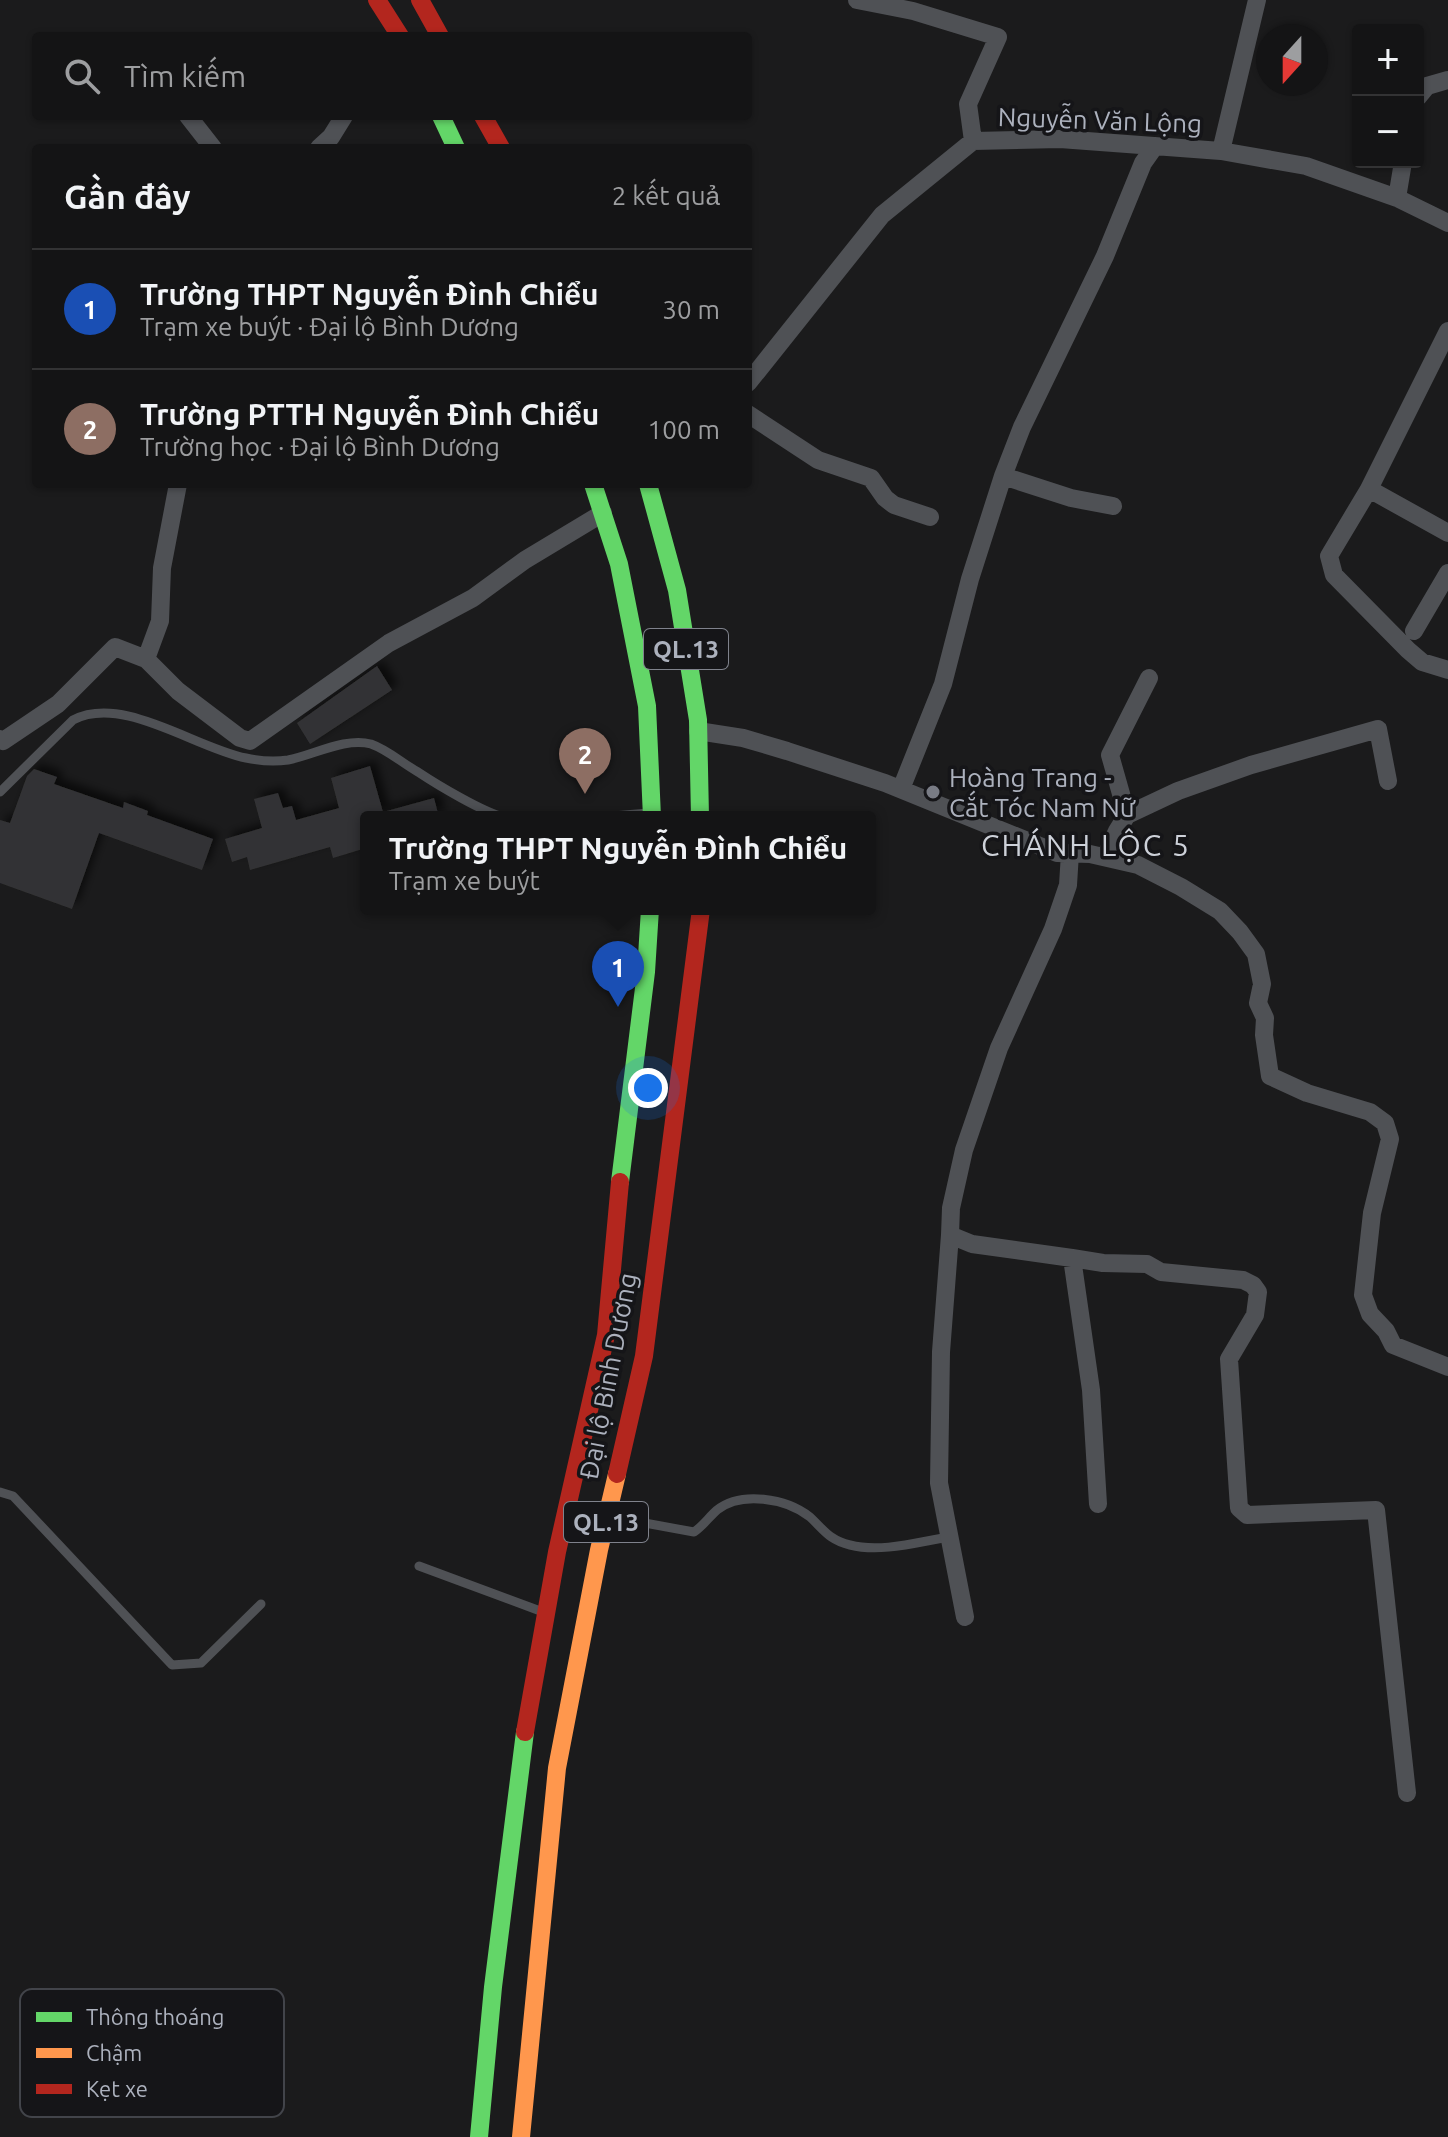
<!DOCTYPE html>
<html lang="vi">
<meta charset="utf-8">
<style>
body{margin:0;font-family:Ubuntu,sans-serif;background:#212122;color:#f1f3f6}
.controls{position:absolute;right:24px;top:24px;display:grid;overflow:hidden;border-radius:8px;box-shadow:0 2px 6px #0004}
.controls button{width:72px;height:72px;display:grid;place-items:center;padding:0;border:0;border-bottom:2px solid #333334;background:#141415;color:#f1f3f6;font:40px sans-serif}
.compass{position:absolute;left:1256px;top:24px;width:72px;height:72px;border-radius:50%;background:#141415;box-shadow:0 2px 6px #0004;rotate:201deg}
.you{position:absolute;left:648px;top:1088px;width:28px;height:28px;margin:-20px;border:6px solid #fff;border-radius:50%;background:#1a73e8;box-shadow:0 0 0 12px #1a73e833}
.badge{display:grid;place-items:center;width:52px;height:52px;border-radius:50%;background:#797c85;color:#fff;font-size:26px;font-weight:700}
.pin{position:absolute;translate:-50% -66px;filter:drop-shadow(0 2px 4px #0008)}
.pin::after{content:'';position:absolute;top:42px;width:28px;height:24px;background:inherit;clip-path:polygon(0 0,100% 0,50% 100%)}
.popup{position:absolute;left:360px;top:811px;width:516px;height:104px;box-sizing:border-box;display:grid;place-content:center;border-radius:8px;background:#141415;filter:drop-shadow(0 2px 6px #0005);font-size:26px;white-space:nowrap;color:#9d9ea0}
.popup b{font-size:30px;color:#f1f3f6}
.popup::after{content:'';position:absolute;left:50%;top:100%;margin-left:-16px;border:16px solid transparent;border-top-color:#141415}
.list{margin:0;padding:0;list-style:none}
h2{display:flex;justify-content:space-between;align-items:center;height:104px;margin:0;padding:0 32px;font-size:34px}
h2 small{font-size:26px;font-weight:400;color:#9d9ea0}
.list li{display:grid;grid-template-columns:52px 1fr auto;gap:24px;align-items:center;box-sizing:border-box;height:120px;padding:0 32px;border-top:2px solid #333334}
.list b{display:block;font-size:30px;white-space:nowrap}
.list p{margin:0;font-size:26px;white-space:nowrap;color:#9d9ea0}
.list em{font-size:26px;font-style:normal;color:#9d9ea0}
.icon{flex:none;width:44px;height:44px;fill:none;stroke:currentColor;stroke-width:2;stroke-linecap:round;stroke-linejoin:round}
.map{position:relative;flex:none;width:1448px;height:2137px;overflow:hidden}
.search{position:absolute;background:#141415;box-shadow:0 2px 6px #0004;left:32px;top:32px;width:720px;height:88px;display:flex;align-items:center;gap:20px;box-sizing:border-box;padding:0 28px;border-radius:8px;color:#9d9ea0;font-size:30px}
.panel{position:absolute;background:#141415;box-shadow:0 2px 6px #0004;left:32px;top:144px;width:720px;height:344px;border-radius:8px}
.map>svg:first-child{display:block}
.building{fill:#333334;filter:url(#shadow)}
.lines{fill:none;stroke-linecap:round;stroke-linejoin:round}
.lane{stroke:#4f5155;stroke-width:9}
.street{stroke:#4f5155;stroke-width:18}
.fast{stroke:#63d668;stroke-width:18}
.slow{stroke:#ff974d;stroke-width:18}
.jam{stroke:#b3261e;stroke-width:18}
.poi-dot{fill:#797c85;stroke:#151518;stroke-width:3}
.labels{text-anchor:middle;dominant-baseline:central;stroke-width:7;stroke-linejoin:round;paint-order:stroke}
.shield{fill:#151518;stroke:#7f828c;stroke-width:2}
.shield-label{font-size:24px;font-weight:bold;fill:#acb1bd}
.street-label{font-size:26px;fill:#acb1bd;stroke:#151518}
.poi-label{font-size:26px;fill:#acb1bd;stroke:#151518;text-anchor:start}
.quarter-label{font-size:30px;letter-spacing:2px;fill:#cdd1d9;stroke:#151518}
.key{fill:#151518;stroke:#42444a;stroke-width:2}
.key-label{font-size:22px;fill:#acb1bd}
</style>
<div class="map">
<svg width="1448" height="2137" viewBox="0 0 1448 2137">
<defs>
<filter id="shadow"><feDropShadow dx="6" dy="-6" stdDeviation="4" flood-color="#0009"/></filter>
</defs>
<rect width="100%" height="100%" fill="#1b1b1c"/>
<path class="building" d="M 377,666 L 392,690 L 310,744 L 297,723 Z
M 370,766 L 383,812 L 434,798 L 439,817 L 366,817 L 366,848 L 333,858 L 330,847 L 250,870 L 247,857 L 232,862 L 225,839 L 262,828 L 254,799 L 278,793 L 283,808 L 292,806 L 296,820 L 339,808 L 331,778 Z
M 34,769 L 57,777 L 54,784 L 123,808 L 124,802 L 148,811 L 147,815 L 213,839 L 202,870 L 99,833 L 72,909 L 0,883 L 0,820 L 10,823 L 27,776 Z"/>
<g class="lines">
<path class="lane" d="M 0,792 L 73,720 C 123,694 195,748 246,758 C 260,761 275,762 288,760 C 314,755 345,737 371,744 C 388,750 402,763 418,772 C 436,784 484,813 504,817
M 602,817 L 648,813
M 0,1492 L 13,1496 L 172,1665 L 201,1663 L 261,1604
M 612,1517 L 694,1532 C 703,1526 709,1517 717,1510 C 741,1491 786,1498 810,1517 C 824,1530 829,1540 850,1545 C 881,1553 918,1542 949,1537
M 419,1566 L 543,1612"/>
<path class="street" d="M 857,0 L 913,11 L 998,37 L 968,104 L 973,141
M 1418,97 L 1427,86 L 1448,80
M 188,116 L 213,148
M 319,148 L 331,137 L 344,116
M 1221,151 L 1257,0
M 1397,198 L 1403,162
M 1448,331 L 1369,489 L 1329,556 L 1334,575 L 1408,650 L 1422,662 L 1448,670
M 748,383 L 882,215 L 973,141 L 1060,139 L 1221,151 L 1306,166 L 1397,198 L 1448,223
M 748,414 L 818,460 L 871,478 L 885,498 L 894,505 L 930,517
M 1003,476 L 1071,498 L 1113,506
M 1369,489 L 1448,533
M 1414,631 L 1448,573
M 146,659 L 178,691 L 240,738 L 250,741 L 389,643 L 473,598 L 525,560 L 603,513
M 698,731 L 743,738 L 787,751 L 885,783 L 1057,853 L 1090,854 L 1138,865 L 1181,887 L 1220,911 L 1240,932 L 1256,954 L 1262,984 L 1258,1003 L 1265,1018 L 1264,1035 L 1270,1076 L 1307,1093 L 1370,1112 L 1385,1123 L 1390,1139 L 1372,1213 L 1363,1295 L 1370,1314 L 1386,1331 L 1393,1345 L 1448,1367
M 0,739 L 3,741 L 58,704 L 115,647 L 146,659 L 160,621 L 162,568 L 178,484
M 901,789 L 943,684 L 970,579 L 1003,476 L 1022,427 L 1105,256 L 1143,163 L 1155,146
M 1127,815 L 1110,755 L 1149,678
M 1070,853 L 1068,885 L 1053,929 L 999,1048 L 964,1150 L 951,1208 L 950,1235 L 972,1244 L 1072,1258 L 1091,1390 L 1098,1504
M 1105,857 L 1117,831 L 1127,815 L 1178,791 L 1251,765 L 1378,729 L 1388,781
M 950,1235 L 941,1352 L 939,1483 L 965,1617
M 1072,1258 L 1103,1263 L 1147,1264 L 1161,1272 L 1243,1280 L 1253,1285 L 1258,1292 L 1255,1315 L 1229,1359 L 1239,1508 L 1247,1515 L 1376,1510 L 1407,1793"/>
<path class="fast" d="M 441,116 L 456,148
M 593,484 L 619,564 L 647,706 L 652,817
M 648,484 L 677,590 L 698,720 L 700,817
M 620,1182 L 646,972 L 650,909
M 479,2137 L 493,1987 L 525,1732"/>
<path class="slow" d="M 521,2137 L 557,1768 L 599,1550 L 617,1474"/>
<path class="jam" d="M 377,0 L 400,36
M 420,0 L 440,36
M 483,116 L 501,148
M 617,1474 L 644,1356 L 701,909
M 525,1732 L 557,1552 L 606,1335 L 620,1182"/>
</g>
<circle class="poi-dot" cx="933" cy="792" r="8"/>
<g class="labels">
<g class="shield">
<rect x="644" y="629" width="84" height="40" rx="6"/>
<rect x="564" y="1502" width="84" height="40" rx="6"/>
</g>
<g class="shield-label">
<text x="686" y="649">QL.13</text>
<text x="606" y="1522">QL.13</text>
</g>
<g class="street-label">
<text transform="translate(1100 120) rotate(2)">Nguyễn Văn Lộng</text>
<text transform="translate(608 1376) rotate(-79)">Đại lộ Bình Dương</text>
</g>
<g class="poi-label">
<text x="949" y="777">Hoàng Trang -<tspan x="949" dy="30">Cắt Tóc Nam Nữ</tspan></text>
</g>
<g class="quarter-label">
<text x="1086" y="845">CHÁNH LỘC 5</text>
</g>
</g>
<rect x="20" y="1989" width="264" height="128" rx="12" class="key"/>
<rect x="36" y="2012" width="36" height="10" fill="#63d668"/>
<rect x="36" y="2048" width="36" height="10" fill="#ff974d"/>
<rect x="36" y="2084" width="36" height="10" fill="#b3261e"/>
<g class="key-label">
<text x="86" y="2025">Thông thoáng</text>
<text x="86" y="2061">Chậm</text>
<text x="86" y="2097">Kẹt xe</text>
</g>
</svg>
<div class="controls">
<button>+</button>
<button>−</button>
</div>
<svg class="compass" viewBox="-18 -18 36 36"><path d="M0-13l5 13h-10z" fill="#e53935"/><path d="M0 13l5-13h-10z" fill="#9d9ea0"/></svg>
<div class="you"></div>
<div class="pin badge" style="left:618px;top:1007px;background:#1a4fb4">1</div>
<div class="popup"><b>Trường THPT Nguyễn Đình Chiểu</b>Trạm xe buýt</div>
<div class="pin badge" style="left:585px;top:794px;background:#8d6e63">2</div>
<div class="search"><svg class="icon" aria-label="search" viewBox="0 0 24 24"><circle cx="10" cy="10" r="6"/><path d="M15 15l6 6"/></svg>Tìm kiếm</div>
<section class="panel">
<h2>Gần đây<small>2 kết quả</small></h2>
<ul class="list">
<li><span class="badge" style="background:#1a4fb4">1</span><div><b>Trường THPT Nguyễn Đình Chiểu</b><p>Trạm xe buýt · Đại lộ Bình Dương</p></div><em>30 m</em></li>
<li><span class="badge" style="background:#8d6e63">2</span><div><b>Trường PTTH Nguyễn Đình Chiểu</b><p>Trường học · Đại lộ Bình Dương</p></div><em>100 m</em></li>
</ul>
</section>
</div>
